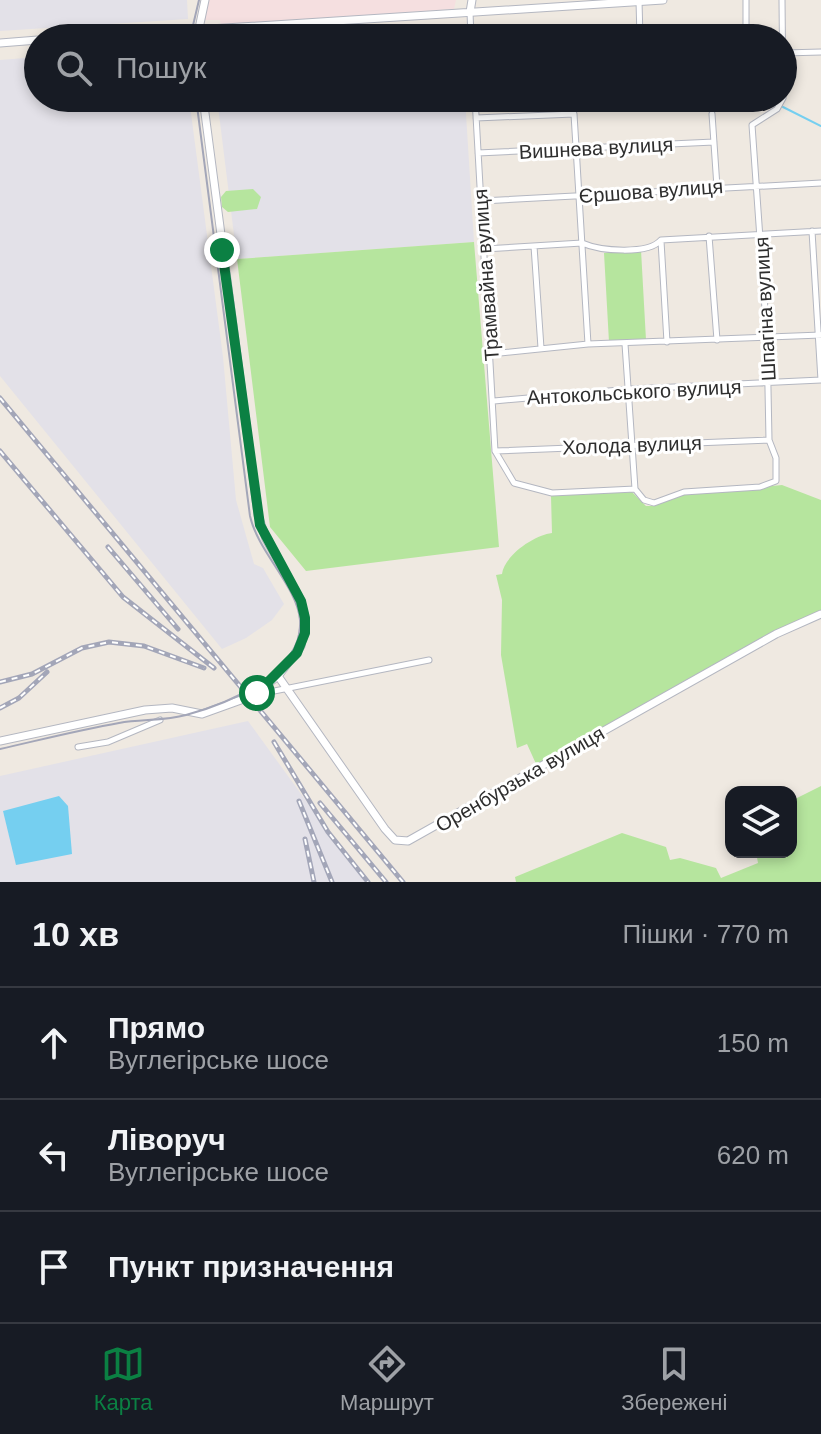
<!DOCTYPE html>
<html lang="uk">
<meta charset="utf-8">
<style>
body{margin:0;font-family:Arial,sans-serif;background:#242831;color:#f1f3f6}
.controls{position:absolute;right:24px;bottom:24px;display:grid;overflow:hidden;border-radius:16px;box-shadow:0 4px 12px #0003}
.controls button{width:72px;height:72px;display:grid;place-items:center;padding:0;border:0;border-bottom:2px solid #363941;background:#171b24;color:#f1f3f6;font:40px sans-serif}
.stop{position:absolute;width:24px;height:24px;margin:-18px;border:6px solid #0b8043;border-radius:50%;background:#fff}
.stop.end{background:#0b8043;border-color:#fff;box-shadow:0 2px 8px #0008}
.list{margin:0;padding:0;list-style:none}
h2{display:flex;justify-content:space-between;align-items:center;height:104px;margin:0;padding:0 32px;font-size:34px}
h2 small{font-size:26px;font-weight:400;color:#9ea1a6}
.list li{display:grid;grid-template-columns:52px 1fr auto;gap:24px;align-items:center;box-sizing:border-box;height:112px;padding:0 32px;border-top:2px solid #363941}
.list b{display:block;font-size:30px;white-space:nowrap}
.list p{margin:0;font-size:26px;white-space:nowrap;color:#9ea1a6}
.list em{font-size:26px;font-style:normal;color:#9ea1a6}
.icon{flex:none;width:44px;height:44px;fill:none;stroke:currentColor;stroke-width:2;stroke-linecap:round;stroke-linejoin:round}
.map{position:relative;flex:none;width:821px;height:882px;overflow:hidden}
.search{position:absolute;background:#171b24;box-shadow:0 4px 12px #0003;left:24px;right:24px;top:24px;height:88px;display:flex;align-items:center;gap:20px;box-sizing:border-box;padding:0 28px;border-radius:44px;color:#9ea1a6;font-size:30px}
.sheet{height:440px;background:#171b24}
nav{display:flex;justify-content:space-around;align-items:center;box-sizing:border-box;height:112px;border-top:2px solid #363941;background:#171b24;font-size:22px;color:#9ea1a6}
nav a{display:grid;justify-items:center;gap:4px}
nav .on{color:#0b8043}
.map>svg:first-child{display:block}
.industrial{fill:#e3e1e8}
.medical{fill:#f5dfe0}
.green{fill:#b6e59e}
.water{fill:#75cff0}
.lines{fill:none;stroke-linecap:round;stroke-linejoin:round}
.stream{stroke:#75cff0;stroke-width:2}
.street-casing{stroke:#b4b7c1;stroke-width:7}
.secondary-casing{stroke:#b4b7c1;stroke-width:9}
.street{stroke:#fff;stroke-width:5}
.secondary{stroke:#fff;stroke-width:7}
.tram{stroke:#a3a6b8;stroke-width:2}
.rail-casing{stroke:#a3a6b8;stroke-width:5}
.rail{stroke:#fff;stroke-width:2;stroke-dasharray:6;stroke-linecap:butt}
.route{stroke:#0b8043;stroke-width:10}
.labels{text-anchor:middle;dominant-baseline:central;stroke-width:6;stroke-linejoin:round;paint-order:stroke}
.street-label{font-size:20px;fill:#2e2e2e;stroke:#fff}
</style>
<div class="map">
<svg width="821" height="882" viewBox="0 0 821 882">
<rect width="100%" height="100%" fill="#efe9e1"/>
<path class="industrial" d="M 0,0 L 187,0 L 188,19 L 0,31 Z
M 461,27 L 461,38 L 367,38 L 367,33 Z
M 38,57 L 38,98 L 189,98 L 223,357 L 236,500 L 254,564 L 263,568 L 284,604 L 272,620 L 246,638 L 222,649 L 0,376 L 0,60 Z
M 217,98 L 465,98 L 474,242 L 237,259 Z
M 248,721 L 365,882 L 0,882 L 0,776 Z"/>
<path class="medical" d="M 207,0 L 456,0 L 454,9 L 221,25 L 220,20 L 203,20 Z"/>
<path class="green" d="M 253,189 L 261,197 L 257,209 L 228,212 L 222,207 L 221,197 L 226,191 Z
M 474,242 L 499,547 L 306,571 L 270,527 L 237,259 Z
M 641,250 L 646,340 L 609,342 L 604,253 Z
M 782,485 L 821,500 L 821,612 L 537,766 L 527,744 L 517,748 L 501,655 L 502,600 L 496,575 L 502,574 C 504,556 534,535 552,533 L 551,496 L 632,492 L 646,506 L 654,506 L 680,495 Z
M 821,786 L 821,882 L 516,882 L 515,877 L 622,833 L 666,847 L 670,860 L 680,858 L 716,868 L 721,878 L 758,863 L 756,852 L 791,852 L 791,801 Z"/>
<path class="water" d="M 59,796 L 68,806 L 72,854 L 16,865 L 3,811 Z"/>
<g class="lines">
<path class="stream" d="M 783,107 L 821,126"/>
<defs>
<path id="street" d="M 782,0 L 783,97
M 639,1 L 640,38
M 470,12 L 471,38
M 746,38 L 746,0
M 784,53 L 821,52
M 475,98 L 495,451
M 712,114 L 717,187
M 476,118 L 574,114 L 588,344
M 478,153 L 714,142
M 482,201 L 821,183
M 812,231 L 821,380
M 709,236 L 717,340
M 661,241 L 667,342
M 534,246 L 541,348
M 484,249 L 582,243 C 600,251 648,255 661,240 L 821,231
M 625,344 L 635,489
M 491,354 L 588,344 L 821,335
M 494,401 L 631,389 L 821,380
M 495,451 L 514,483 L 552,493 L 635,489 L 644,500 L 654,503 L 684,492 L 760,487 L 776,481 L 776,458 L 769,440 L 767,338 L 752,125 L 777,109 L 783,98
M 495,451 L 769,440
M 254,695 L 429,660
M 78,747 L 108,742 L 160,720"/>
<path id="secondary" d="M 470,12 L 472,0
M 69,38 L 663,0
M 197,38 L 205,0
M 0,43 L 38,40
M 278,676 L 385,829 L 395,840 L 408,841 L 776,634 L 821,614
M 0,741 L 145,710 L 172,708 L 202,714 L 252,696 L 278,676 L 301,646 L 305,618 L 301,601 L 266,539 L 258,515 L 203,98"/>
</defs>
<use href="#street" class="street-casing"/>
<use href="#secondary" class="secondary-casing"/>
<use href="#street" class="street"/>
<use href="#secondary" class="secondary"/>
<path class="tram" d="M 190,38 L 199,0
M 0,749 C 40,740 79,730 119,723 C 141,719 165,721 186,715 C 227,704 304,673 300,620 C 297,586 258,552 250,516 L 196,98"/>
<defs>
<path id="rail" d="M 0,398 L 403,882
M 0,451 L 123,597 L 214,668
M 108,547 L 178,629
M 0,682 L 32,674 L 82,648 L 109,642 L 144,646 L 204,668
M 0,708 L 19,698 L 47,672
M 274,742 L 328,832 L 368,882
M 299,801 L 332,882
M 320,803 L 386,882
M 305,839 L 314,882"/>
</defs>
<use href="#rail" class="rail-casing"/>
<use href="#rail" class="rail"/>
</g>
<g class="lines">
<path class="route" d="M 222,250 L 260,525 L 301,601 L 305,618 L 305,633 L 297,653 L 257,693"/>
</g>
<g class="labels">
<g class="street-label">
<text transform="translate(596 148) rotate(-3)">Вишнева вулиця</text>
<text transform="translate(651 191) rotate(-4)">Єршова вулиця</text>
<text transform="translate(486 275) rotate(-94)">Трамвайна вулиця</text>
<text transform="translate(765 309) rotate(-93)">Шпагіна вулиця</text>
<text transform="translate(634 392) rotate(-3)">Антокольського вулиця</text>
<text transform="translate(632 445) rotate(-2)">Холода вулиця</text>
<text transform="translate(520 779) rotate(-30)">Оренбурзька вулиця</text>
</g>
</g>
</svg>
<div class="controls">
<button><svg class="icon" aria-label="layers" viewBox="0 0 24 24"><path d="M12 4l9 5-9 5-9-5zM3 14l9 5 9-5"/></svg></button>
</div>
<div class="stop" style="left:257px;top:693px"></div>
<div class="stop end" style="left:222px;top:250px"></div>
<div class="search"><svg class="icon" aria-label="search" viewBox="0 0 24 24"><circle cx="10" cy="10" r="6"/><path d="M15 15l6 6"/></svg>Пошук</div>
</div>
<section class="sheet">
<h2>10 хв<small>Пішки · 770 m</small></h2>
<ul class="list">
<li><svg class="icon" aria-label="ahead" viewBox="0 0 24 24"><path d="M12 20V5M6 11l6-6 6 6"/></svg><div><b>Прямо</b><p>Вуглегірське шосе</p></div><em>150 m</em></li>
<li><svg class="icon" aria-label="left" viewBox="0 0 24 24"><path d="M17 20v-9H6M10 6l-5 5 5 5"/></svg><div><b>Ліворуч</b><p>Вуглегірське шосе</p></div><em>620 m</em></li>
<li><svg class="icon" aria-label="arrive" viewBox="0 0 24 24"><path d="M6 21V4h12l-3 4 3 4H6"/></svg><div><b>Пункт призначення</b></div></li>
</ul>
</section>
<nav>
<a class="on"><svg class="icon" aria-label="map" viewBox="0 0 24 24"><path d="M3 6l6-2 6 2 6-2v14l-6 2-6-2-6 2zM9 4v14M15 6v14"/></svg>Карта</a>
<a><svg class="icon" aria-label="directions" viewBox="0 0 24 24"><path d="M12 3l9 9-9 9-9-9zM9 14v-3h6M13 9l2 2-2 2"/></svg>Маршрут</a>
<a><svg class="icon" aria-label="saved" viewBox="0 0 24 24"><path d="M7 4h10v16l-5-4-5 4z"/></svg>Збережені</a>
</nav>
